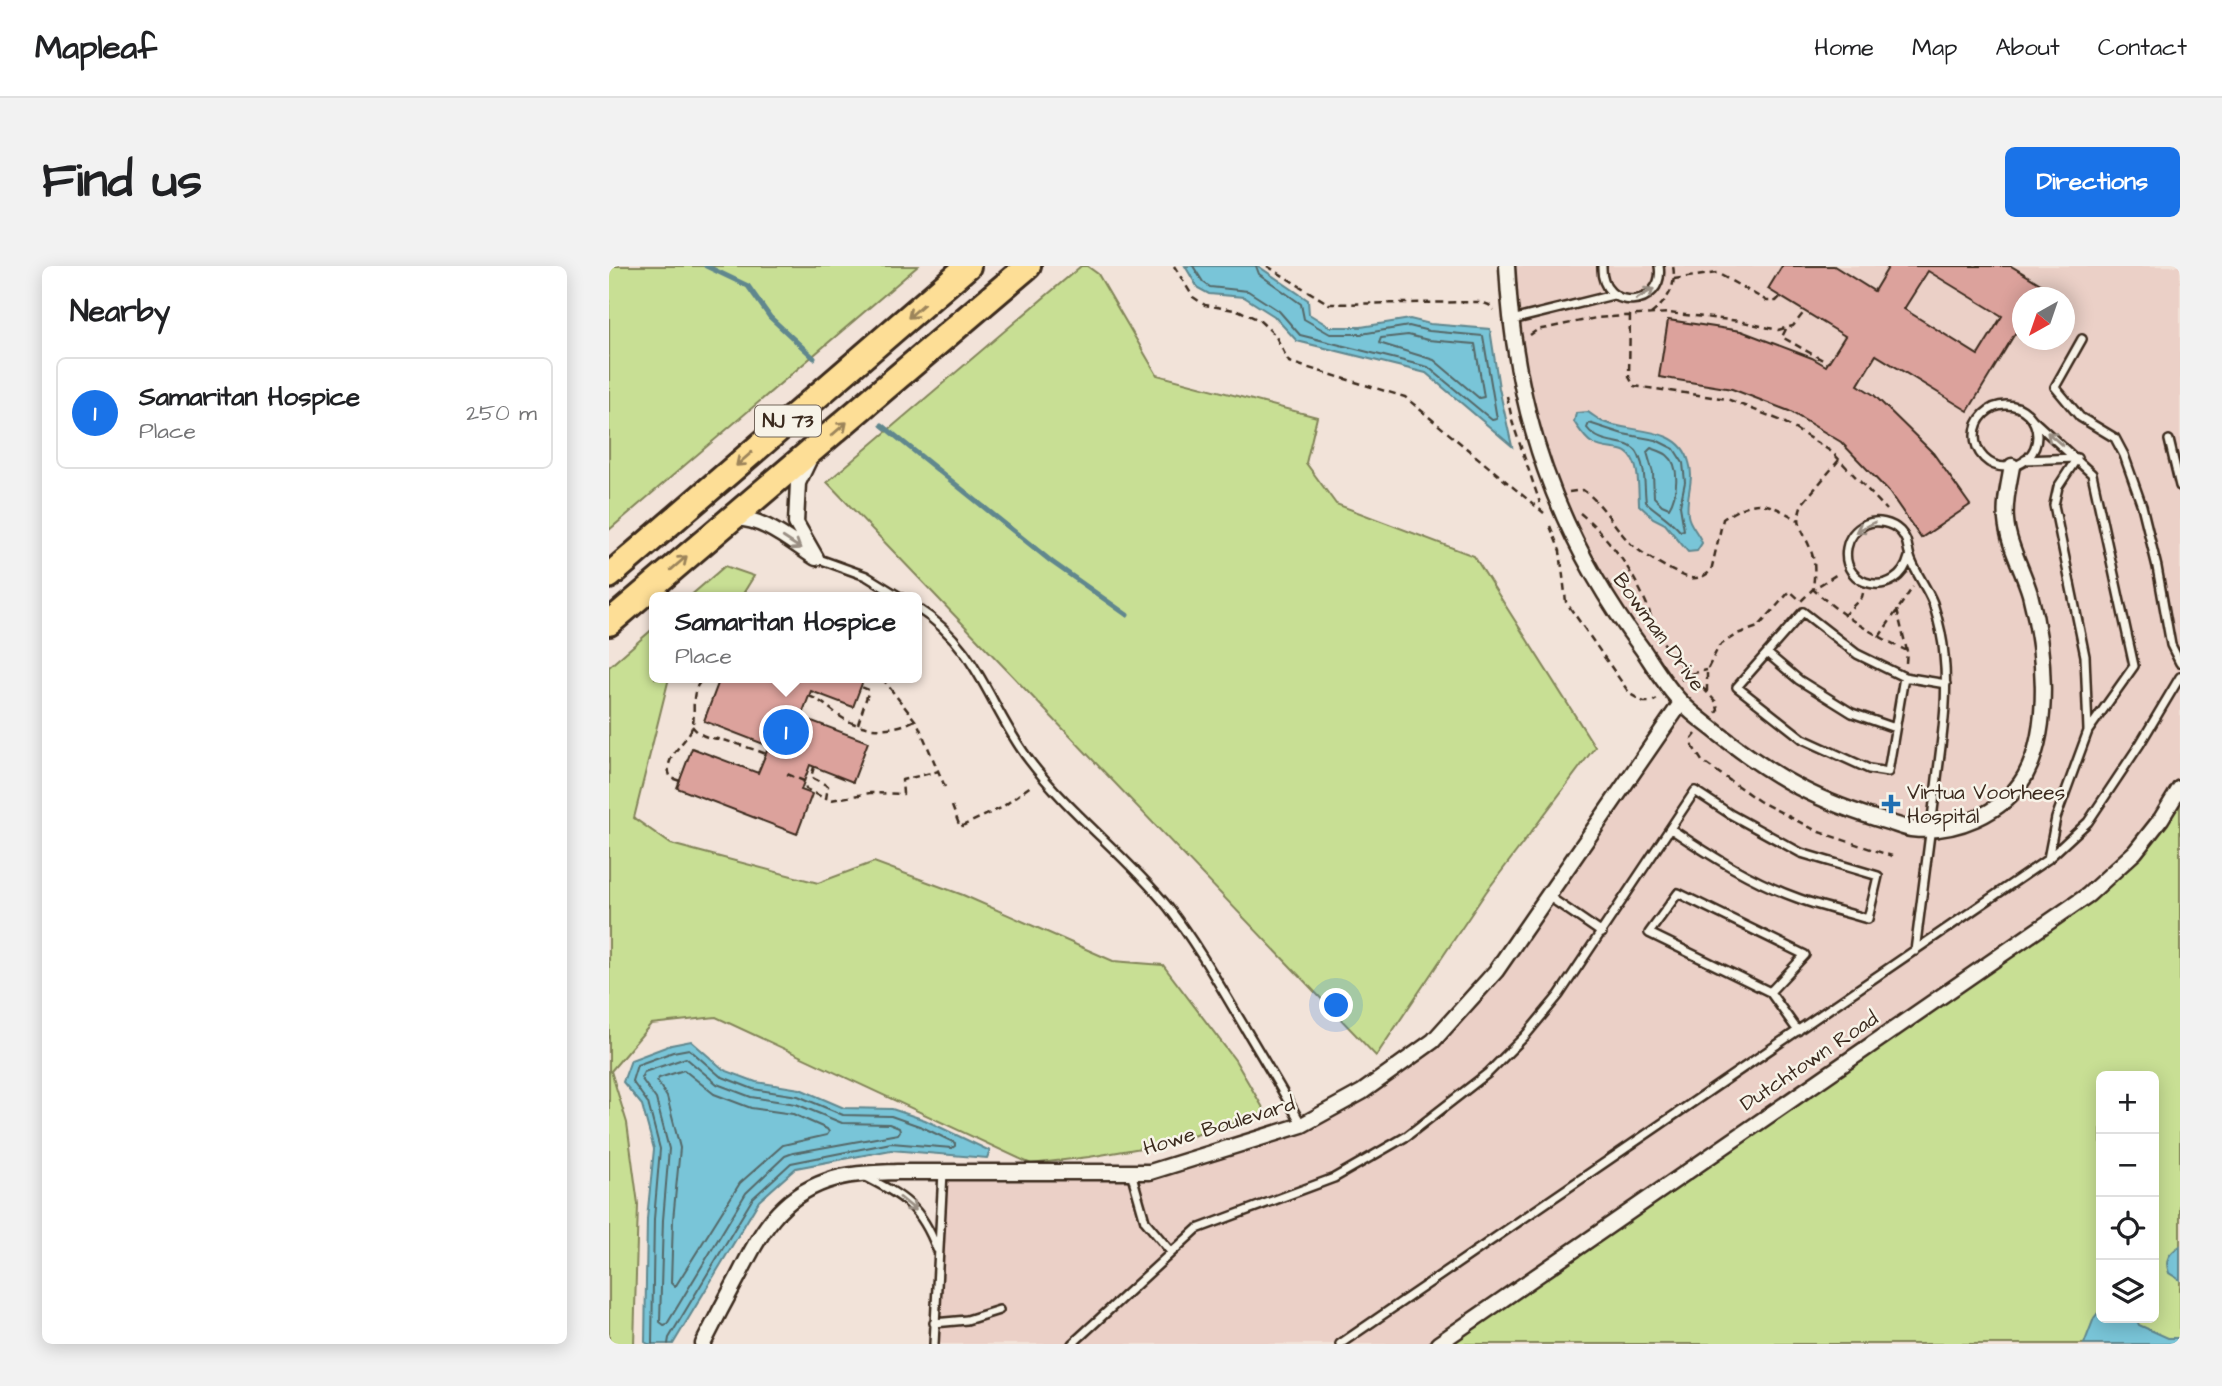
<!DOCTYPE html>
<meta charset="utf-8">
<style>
body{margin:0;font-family:"Architects Daughter",sans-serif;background:#f2f2f2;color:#202124}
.controls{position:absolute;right:21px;bottom:21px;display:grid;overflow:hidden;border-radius:10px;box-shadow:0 4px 18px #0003}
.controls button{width:63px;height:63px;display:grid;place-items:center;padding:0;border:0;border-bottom:2px solid #e0e0e0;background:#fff;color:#202124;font:35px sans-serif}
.compass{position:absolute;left:1403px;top:21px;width:63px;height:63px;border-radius:50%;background:#fff;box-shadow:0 4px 18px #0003;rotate:220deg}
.you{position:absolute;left:728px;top:740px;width:24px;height:24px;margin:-18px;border:5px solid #fff;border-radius:50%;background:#1a73e8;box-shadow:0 0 0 10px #1a73e833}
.badge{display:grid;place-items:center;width:46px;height:46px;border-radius:50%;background:#1a73e8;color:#fff;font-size:23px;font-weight:700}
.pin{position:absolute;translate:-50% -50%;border:4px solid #fff;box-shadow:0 2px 7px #0006}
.popup{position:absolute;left:40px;top:326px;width:273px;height:91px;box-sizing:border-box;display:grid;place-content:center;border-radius:10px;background:#fff;filter:drop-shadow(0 2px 5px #0005);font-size:23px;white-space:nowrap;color:#757577}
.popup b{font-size:26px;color:#202124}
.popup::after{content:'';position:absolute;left:50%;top:100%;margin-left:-14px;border:14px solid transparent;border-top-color:#fff}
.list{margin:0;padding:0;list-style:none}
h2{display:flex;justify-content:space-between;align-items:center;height:91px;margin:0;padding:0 28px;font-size:30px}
h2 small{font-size:23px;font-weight:400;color:#757577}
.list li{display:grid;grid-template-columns:46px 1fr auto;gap:21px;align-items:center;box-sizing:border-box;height:112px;margin:0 14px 14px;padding:0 14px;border:2px solid #e0e0e0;border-radius:10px}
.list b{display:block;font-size:26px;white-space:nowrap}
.list p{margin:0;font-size:23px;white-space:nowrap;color:#757577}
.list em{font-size:23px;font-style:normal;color:#757577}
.icon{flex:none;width:38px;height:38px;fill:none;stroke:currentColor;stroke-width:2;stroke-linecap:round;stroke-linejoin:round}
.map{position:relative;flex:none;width:1571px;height:1078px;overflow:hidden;border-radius:10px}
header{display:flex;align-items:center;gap:42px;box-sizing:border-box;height:98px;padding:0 35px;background:#fff;border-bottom:2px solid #e0e0e0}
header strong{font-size:33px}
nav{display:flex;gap:38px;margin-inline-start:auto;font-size:24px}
.intro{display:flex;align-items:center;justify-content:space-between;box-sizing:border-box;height:168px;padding:0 42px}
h1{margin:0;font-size:49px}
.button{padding:18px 32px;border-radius:10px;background:#1a73e8;color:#fff;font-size:24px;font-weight:700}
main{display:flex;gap:42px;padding:0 42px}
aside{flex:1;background:#fff;border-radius:10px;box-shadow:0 4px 18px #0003}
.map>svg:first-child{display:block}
.built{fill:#ebd0c7;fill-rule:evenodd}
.green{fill:#c8df94;stroke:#828459;stroke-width:2;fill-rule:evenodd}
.water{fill:#79c5d8;stroke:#60878e;stroke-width:2}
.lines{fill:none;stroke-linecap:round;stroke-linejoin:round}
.shore{stroke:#546868;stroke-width:2}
.stream{stroke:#60878e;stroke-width:5}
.building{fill:#dca29c;stroke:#3b2a1e;stroke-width:2;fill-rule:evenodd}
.lane-casing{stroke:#3b2a1e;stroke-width:12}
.street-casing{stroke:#3b2a1e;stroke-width:19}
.highway-casing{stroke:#3b2a1e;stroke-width:30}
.path{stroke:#3b2a1e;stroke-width:2.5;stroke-dasharray:7 5;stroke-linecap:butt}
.lane{stroke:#f7f3e8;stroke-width:7}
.street{stroke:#f7f3e8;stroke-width:14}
.highway{stroke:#fdde96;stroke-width:24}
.oneway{stroke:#998e83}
.oneway2{stroke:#9c845a}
.poi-dot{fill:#1f6fb2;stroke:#f7f3e8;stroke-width:2.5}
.labels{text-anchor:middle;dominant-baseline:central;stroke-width:5;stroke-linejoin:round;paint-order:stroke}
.shield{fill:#f7f3e8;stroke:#73665b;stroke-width:2}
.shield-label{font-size:19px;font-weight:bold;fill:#3b2a1e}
.street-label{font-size:21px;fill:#3b2a1e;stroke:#f7f3e8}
.poi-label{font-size:21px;fill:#3b2a1e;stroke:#f7f3e8;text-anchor:start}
</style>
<header>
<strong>Mapleaf</strong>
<nav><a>Home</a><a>Map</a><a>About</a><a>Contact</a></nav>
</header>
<div class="intro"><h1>Find us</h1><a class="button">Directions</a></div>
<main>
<aside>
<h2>Nearby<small></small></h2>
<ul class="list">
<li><span class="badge">1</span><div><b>Samaritan Hospice</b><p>Place</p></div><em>250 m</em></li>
</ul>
</aside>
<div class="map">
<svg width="1571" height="1078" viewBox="0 0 1571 1078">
<rect width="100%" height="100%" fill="#f2e3d9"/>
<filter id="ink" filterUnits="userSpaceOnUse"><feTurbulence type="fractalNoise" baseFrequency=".0143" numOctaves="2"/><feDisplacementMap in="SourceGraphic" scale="14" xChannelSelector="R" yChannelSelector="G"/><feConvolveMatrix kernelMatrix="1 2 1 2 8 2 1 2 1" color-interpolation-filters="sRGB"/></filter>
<g filter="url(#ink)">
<path class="built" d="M 898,0 L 1571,0 L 1571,522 L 1552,553 L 1479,629 L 829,1078 L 325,1078 L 334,906 L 541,906 L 693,859 L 824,775 L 887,705 L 1072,437 L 980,305 L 920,154 ZM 1414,32 L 1456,32 L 1456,74 L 1414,74 Z"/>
<path class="green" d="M 0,0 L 309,0 L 0,264 Z
M 472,0 L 478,0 L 489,8 L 548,109 L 708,151 L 697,197 L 727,238 L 865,290 L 986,481 L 877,626 L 767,790 L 218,216 Z
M 116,300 L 145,310 L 132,331 L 80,331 Z
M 46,361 L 46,412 L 60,412 L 25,552 L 62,578 L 209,617 L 265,596 L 354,629 L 504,695 L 554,699 L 626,794 L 657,847 L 561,877 L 480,891 L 422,898 L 107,751 L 42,758 L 2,805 L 18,857 L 29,938 L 25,1078 L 0,1078 L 0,401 Z
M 1571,522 L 1571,1078 L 829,1078 L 1479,629 L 1526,586 ZM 1492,810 L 1545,810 L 1545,1052 L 1492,1052 Z"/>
<path class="water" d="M 576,0 L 649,0 L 699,34 L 700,48 L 721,61 L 752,61 L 801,53 L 821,58 L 881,63 L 890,122 L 903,180 L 817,107 L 688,75 L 665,50 L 635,31 L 600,28 L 589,22 Z
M 979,146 C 983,149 988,152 992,155 C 1020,168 1070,158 1080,196 C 1086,214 1076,231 1079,249 C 1080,259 1090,267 1093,277 L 1088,285 L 1079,286 L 1056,258 L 1044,252 L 1030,239 C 1029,222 1032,188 1011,184 C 1001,182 993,183 983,177 C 976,173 970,163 965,156 L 967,147 Z
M 82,775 L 115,804 L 147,816 L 191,823 L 235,842 L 283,843 L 316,854 L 381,885 L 378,892 L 282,884 L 187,902 L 150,935 L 64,1078 L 39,1078 L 36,1076 L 38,953 L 45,883 L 33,839 L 14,816 L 22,794 L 62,779 Z
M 1571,980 L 1571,1014 L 1560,1007 C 1555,994 1560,987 1571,980 Z
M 1492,1043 L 1492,1052 L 1527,1052 L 1530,1059 L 1559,1072 L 1571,1072 L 1571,1078 L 1475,1078 L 1485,1052 Z"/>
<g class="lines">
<path class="shore" d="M 584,0 L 594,16 L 601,21 L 639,25 L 670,45 L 691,69 L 819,101 L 883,154 L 888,153 L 874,70 L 820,65 L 800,60 L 752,68 L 721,68 L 695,53 L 692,38 L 650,8 L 647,0
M 799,69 L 819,74 L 866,78 L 875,131 L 870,132 L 825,94 L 770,77 L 772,72 Z
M 980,157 L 1014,168 L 1047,174 L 1065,183 L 1074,197 L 1076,216 L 1071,240 L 1075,264 L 1071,265 C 1061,253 1048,246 1037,236 C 1035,221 1037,205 1030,190 C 1022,170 994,183 978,162 Z
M 1042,182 C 1047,184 1054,186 1058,189 C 1072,200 1068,229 1060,242 L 1053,239 L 1045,231 L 1044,207 L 1038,186 Z
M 77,792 L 108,818 L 142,831 L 187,838 L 233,857 L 280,858 L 290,862 L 291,865 L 289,868 L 184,887 L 176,890 L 137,927 L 58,1058 L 55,1059 L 51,1056 L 54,954 L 60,883 L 47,833 L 32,812 L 35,806 Z
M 75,804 L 105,828 L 142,842 L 184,848 L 218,863 L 220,866 L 218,869 L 174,879 L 131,917 L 66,1021 L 62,1017 L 64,954 L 71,882 L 58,831 L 48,815 L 50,812 Z
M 43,1078 L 45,953 L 51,883 L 39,837 L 23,815 L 28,799 L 64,786 L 80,783 L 111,810 L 144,823 L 189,830 L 234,849 L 282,850 L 313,861 L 346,877 L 346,880 L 343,882 L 282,877 L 182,897 L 144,932 L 60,1072 L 59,1078"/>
<path class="stream" d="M 97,0 L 139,20 L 161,51 L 205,92
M 273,159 L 443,296 L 518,349"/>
</g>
<path class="building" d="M 1173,0 L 1225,0 L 1265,25 L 1280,0 L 1402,0 L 1435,20 L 1428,32 L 1413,32 L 1413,56 L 1359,145 L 1267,89 L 1249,119 L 1265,129 L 1324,187 L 1361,239 L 1312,272 L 1280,226 L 1232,176 L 1180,145 L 1123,123 L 1050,111 L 1059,54 L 1132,65 L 1203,92 L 1217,100 L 1236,70 L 1159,23 ZM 1319,5 L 1393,50 L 1369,89 L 1295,43 Z
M 115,412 L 255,412 L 244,441 L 202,425 L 192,451 L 259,476 L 244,516 L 201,499 L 192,524 L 203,528 L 188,568 L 68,522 L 83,482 L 149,507 L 160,480 L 95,455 L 110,415 L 114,416 Z"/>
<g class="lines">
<defs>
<path id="lane" d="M 993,0 C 991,48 1057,42 1050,0
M 903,54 L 1004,29
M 1473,73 L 1446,121 L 1471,151 L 1506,172 L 1515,189 L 1533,240 L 1548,301 L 1562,379 L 1571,397
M1366 170a31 31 0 1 1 62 0a31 31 0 1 1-62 0Z
M 1424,154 L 1483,208 L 1525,400 L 1479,465 L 1447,552 L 1439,593
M 1560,174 L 1571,220
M 1468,192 L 1449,221 L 1445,239 L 1476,390 L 1479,464
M 1416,194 L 1467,192
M 1300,291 C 1289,334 1231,322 1238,282 C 1240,271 1247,263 1257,258 C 1268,253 1283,257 1291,265 C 1300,274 1298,284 1302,294 C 1308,309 1318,322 1324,337 C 1329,353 1334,372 1335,389 C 1340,434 1332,477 1327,521 C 1320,576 1313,630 1306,685
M 207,292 L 257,310 L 291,331
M 308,342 C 369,380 380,441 420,494 C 461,548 517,589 559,641 C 583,672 603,706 623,740 C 646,779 670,819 693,859
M 1158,387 L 1190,414 L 1243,447 L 1286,462
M 1295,411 L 1279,506 L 1260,503 L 1194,473 L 1128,421 L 1194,346 L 1248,388 L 1295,411 L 1337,418
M 939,630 L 993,667
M 1161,726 L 1196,689 L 1069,627 L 1040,667 L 1161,726 L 1189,765
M 522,906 L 536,955 L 562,986
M 255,910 C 294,930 312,940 328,983
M 325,1057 L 358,1054 L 390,1044
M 325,1078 L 334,906
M 463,1078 L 588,963 L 725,912 L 798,870 L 879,807 L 916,770 L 950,729 L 1086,525 L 1121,548 L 1192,587 L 1269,610 L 1259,653 C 1236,646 1213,641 1191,633 C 1145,617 1102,590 1062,563
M 731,1078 L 1439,593 L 1479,556 L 1531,478 L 1571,411"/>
<path id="street" d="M 898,0 C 905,145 947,268 1034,384 C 1046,402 1058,422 1073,437 C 1084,449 1098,458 1110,468 C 1167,513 1210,536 1279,556 C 1286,558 1295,562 1302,563 C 1345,568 1394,548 1416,510 C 1443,461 1435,381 1421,328 C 1414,304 1399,279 1397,254 C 1395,236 1400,218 1403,200
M 122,253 C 152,249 183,277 207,292 L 187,257 L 189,217 L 201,192
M 94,1078 C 105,1056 117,1033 129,1011 C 151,968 169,932 218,915 C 241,907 265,907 288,906 L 541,906 L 693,859 L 753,826 L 824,775 L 887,705 L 1072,437
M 829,1078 L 1479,629 L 1526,586 L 1552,553 L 1571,522"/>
<path id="highway" d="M 0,310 L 359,0
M 0,357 L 419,0"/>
</defs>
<use href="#lane" class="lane-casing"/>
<use href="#street" class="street-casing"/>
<use href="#highway" class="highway-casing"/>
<path class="path" d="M 565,0 L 584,31 L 596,39 L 631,45 L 650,54 L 666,69 L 680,96 L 796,131 L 935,247
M 658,0 L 720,38 L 872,36 L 880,39 L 885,44
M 1065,13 L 1108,7 L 1158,35 L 1167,35 L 1172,30
M 1042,48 C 1058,35 1068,21 1064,0
M 1021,49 L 1020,111 L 1025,120 L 1118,133 L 1173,155 L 1223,186 L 1278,244
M 1177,63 L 1173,71 L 1219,97
M 921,69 L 928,64 L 987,52 L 1059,47 L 1130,55 L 1169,64 L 1184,60 L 1196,45
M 898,130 L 904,158 L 931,237
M 1230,194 L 1193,238 C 1184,259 1198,269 1203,288 C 1207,299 1205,311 1204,323 C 1235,352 1261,366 1298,385 L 1297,397
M 960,226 L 974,224 C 995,239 1004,259 1021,277 C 1029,286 1071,311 1082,312 C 1090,313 1096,310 1102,305 L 1114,253 C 1146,231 1157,235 1189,254
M 971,247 C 1001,272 1023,304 1038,339 C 1041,346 1042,353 1045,360 C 1057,387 1087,414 1107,436 L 1109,444 L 1106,448
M 941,260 L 951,285 L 957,336 L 1021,428 L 1035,436 L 1043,436 L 1048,433
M 1288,344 L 1298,385
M 1234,350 L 1253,331 L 1254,327
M 1270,371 L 1304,321
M 273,412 L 309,458 L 336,521
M 1072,414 L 1081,408 L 1098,404
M 1098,426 L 1098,404 L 1110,380 L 1128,368 L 1149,361 L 1181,325 L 1192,335 L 1204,323 L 1230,307
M 200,430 C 213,435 221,443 232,451 C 253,465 284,466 306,454
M 249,458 L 260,424 L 252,421
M 83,460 C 94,474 103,471 118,475 C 131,479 145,483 157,488
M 1087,468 L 1083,473 L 1084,481 L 1093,495 L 1150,535 L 1210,566 L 1283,590
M 205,501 L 202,511 L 219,520 L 217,533 L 222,534 L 261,527 L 294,528 L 293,514 L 330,505
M 178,508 L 195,515 L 197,523 L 217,533
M 71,515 L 62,512 C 52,493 75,479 82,464 C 89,447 78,426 95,412
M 343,540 L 351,561 L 392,542 L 423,519"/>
<use href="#lane" class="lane"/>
<use href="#street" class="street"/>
<use href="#highway" class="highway"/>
</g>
<defs><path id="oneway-shaft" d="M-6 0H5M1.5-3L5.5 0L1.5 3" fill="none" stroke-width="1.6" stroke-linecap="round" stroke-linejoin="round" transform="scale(1.75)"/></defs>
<g class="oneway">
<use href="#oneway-shaft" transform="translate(1036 28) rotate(-31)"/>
<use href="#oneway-shaft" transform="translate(1446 173) rotate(-139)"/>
<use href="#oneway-shaft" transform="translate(1256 261) rotate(153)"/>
<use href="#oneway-shaft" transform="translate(183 277) rotate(33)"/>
<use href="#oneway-shaft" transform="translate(299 938) rotate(39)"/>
</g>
<g class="oneway2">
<use href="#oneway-shaft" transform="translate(307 45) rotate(139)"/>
<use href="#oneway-shaft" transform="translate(230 163) rotate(-41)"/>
<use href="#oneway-shaft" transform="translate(135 193) rotate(139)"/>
<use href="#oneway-shaft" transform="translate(70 297) rotate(-41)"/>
</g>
</g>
<path class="poi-dot" d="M1278.5 527.5h7v7h7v7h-7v7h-7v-7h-7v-7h7z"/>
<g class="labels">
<rect class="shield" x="146" y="139.5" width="66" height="31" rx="5"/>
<g class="shield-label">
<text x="179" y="155">NJ 73</text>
</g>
<g class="street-label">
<text transform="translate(1050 366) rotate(54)">Bowman Drive</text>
<text transform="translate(1200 795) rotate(-34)">Dutchtown Road</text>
<text transform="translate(610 860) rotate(-17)">Howe Boulevard</text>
</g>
<g class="poi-label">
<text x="1298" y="526">Virtua Voorhees<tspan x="1298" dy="24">Hospital</tspan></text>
</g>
</g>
</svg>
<div class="controls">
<button>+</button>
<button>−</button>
<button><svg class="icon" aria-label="locate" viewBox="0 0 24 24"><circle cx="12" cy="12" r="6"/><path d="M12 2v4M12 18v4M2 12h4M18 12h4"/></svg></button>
<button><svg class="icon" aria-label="layers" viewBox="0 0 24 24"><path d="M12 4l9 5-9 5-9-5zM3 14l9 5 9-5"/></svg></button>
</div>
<svg class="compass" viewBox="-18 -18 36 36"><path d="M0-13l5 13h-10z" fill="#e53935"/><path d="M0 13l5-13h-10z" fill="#757577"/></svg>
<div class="you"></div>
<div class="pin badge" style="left:177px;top:466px">1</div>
<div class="popup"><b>Samaritan Hospice</b>Place</div>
</div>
</main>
